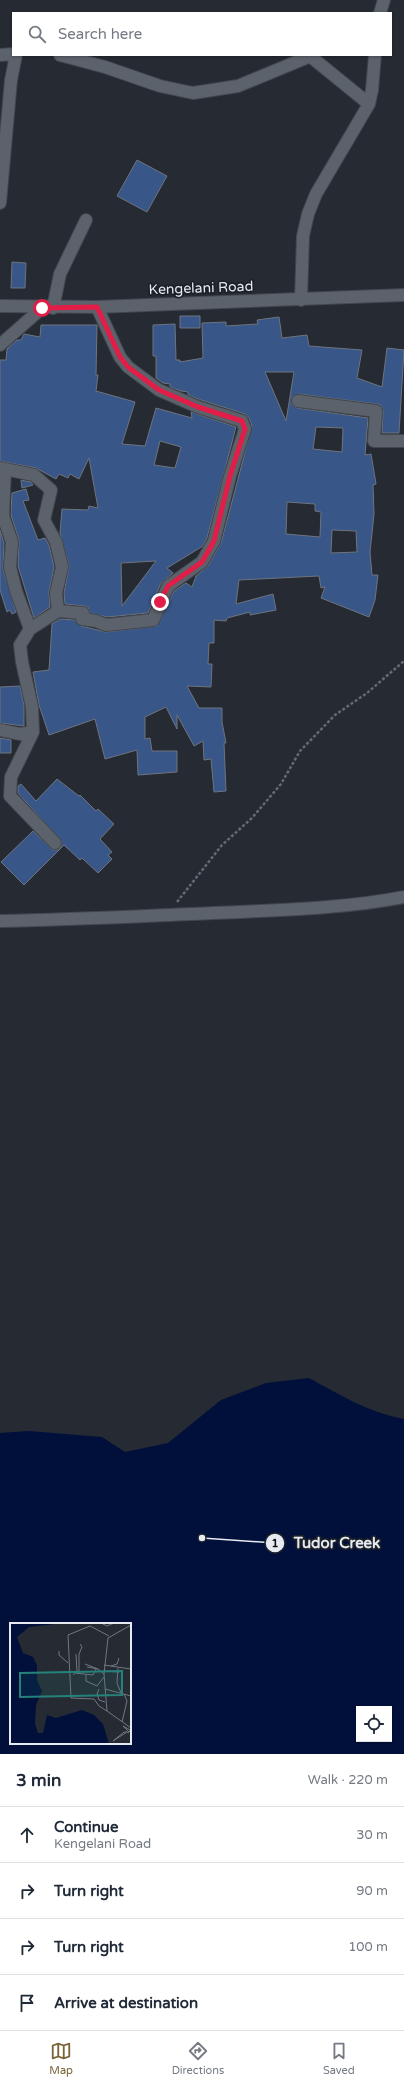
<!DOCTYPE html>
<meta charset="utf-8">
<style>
body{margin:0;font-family:"Varela Round",sans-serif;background:#f6f6f7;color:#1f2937}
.controls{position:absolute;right:12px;bottom:12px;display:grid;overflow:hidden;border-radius:0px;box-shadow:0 1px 3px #0004}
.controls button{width:36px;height:36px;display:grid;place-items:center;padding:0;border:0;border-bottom:1px solid #e0e1e3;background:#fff;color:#1f2937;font:20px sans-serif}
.stop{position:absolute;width:12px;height:12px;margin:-9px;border:3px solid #e11d48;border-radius:50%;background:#fff}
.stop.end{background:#e11d48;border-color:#fff;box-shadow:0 1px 4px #0008}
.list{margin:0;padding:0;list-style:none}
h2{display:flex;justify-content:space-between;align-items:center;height:52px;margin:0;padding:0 16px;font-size:17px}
h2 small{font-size:13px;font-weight:400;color:#747a83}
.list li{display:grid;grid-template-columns:26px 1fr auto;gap:12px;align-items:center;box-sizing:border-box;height:56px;padding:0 16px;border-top:1px solid #e0e1e3}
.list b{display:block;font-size:15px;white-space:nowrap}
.list p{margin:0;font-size:13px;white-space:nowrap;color:#747a83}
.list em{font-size:13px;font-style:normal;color:#747a83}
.icon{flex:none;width:22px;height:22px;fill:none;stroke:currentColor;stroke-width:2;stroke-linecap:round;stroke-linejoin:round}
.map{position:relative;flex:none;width:404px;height:1754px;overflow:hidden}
.search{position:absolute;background:#fff;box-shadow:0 1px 3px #0004;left:12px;right:12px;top:12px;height:44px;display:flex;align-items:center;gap:10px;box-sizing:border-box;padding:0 14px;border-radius:0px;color:#747a83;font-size:15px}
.sheet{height:276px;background:#fff}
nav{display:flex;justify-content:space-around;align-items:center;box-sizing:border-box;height:56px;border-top:1px solid #e0e1e3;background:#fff;font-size:11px;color:#747a83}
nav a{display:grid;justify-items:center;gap:2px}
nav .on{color:#796437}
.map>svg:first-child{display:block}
.water{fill:#00103b;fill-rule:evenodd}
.building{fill:#385788;stroke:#6e747e;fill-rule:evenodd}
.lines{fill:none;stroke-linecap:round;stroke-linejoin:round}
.street-casing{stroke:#42474d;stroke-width:14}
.secondary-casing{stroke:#42474d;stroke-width:14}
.path{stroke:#656a72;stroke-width:2.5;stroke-dasharray:3 2;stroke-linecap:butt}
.street{stroke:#5c626b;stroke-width:12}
.secondary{stroke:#5c626b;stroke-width:12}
.route{stroke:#e11d48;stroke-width:5}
.labels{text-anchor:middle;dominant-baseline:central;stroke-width:3.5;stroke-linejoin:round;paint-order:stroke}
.street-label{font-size:14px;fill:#e7eaf0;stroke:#1c2129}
.inset-road{fill:none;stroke:#73777f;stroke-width:1}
.view{fill:#25827b;fill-opacity:0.15;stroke:#25827b;stroke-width:2}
.inset-edge{fill:none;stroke:#e7eaf0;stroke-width:2}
.leader{fill:none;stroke:#e7eaf0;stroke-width:1.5}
.callout-dot{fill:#e7eaf0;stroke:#1c2129;stroke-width:1.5}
.mark-label{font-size:12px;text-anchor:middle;font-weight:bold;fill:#111}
.callout-label{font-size:15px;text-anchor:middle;font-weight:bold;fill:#e7eaf0;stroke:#1c2129;stroke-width:3.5;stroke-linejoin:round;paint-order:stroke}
</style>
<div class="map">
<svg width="404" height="1754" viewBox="0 0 404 1754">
<rect width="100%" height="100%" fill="#252a33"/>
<path class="water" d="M 309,1378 C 342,1396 368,1412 404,1419 L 404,1754 L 0,1754 L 0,1433 L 29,1431 L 102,1437 L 125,1452 L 168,1443 L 221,1400 L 266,1383 ZM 11,1624 L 130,1624 L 130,1743 L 11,1743 ZM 359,1709 L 389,1709 L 389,1739 L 359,1739 Z"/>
<path class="building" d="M 137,160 L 167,176 L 147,212 L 117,196 Z
M 12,262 L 26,263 L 25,288 L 11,288 Z
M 180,316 L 200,316 L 200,328 L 180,328 Z
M 279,317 L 282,338 L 307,335 L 309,346 L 362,350 L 357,378 L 382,387 L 387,348 L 404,350 L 399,433 L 382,433 L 383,411 L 381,405 L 377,404 L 299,394 L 292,397 L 291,404 L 297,408 L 368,418 L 365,455 L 371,454 L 376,484 L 373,485 L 374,514 L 370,552 L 372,575 L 378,575 L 375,600 L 369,617 L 321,598 L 325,587 L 321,588 L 319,576 L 239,580 L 236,604 L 273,594 L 276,610 L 250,615 L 250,612 L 227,618 L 226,621 L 214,620 L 214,643 L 209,643 L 208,664 L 212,664 L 211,687 L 187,686 L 199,708 L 222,708 L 222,722 L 226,743 L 224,743 L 226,791 L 214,792 L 211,759 L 204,760 L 203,741 L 194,746 L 177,715 L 177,729 L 166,707 L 145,717 L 145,739 L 150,738 L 152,751 L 177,751 L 177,772 L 138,775 L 137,750 L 105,759 L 95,719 L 49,735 L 39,705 L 33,672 L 49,670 L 52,624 L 60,619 L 75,620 L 81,626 L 106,632 L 157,626 L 174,591 L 186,583 L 192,587 L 196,576 L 208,566 L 221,543 L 252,426 L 249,418 L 245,414 L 201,400 L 188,395 L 188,392 L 181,391 L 170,387 L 170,384 L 163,383 L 156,378 L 156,356 L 153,356 L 153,325 L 175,324 L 176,360 L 180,360 L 180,362 L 203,358 L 202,323 L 226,322 L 226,326 L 258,324 L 257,320 ZM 265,372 L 294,372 L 286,421 ZM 316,427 L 343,428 L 342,452 L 313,449 ZM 287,502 L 315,504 L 315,511 L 321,512 L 320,537 L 286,534 ZM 332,530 L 356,531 L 357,552 L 331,553 Z
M 41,325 L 97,325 L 96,375 L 98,375 L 96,391 L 135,402 L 122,444 L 145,446 L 156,408 L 192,418 L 191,412 L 236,427 L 207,538 L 203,546 L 167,568 L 173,573 L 161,583 L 148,613 L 107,617 L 90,613 L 88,607 L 84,606 L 65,604 L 64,593 L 69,566 L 60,533 L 62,509 L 88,510 L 89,506 L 98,508 L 89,458 L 79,479 L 70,474 L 68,478 L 59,474 L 56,479 L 36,468 L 0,461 L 0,360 L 6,360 L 7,349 L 17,340 L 21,340 L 24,334 L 40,337 ZM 160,441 L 181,447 L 175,468 L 154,465 ZM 156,561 L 122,606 L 121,563 Z
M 21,480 L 31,482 L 33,485 L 22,488 Z
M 26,489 L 29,500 L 23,501 L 38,540 L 45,538 L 49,545 L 54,567 L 49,592 L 50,607 L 34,618 L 18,566 L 19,540 L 11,515 L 12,493 Z
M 0,530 L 4,543 L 3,569 L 16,612 L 12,614 L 10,610 L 7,612 L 0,590 Z
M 20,686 L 24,705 L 24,726 L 0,723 L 0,687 Z
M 0,738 L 11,740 L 11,753 L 0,753 Z
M 57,779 L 79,796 L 80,795 L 96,811 L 98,809 L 114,824 L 100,839 L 112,852 L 108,855 L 112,859 L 98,873 L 82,858 L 80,860 L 64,845 L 24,885 L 1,862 L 33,831 L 53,850 L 60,849 L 62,842 L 18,793 L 18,786 L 21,784 L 36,801 Z"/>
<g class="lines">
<defs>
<path id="street" d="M 380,13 L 384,0
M 0,55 L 13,54
M 60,55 L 105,67 L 160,86 L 193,93 L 238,86 L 313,55
M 310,56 L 369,104
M 0,203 L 11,80 L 16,55
M 301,300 L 303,236 L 308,214 L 316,194 L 369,104 L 372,90 L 375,55
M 53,308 L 60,274 L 86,220
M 0,345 L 42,308
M 298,401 L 376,411 L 374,441 L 404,441
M 0,468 L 34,475 L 51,490 L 44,520 L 56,542 L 62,567 L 56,593 L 58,611 L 30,629 L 20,645 L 22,662 L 32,707 L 33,732 L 11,777 L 10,796 L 55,843
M 5,469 L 3,516 L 12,542 L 10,567 L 16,591 L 30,629
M 58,611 L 83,613 L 82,619 L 96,621 L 106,625 L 153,620 L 168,586 L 202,562 L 214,541 L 230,476 L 245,429 L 242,421 L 198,407 L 159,390 L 128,367 L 120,357 L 97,307
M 0,730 L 20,734 L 33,732
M 0,921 C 72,920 143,916 214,913 C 277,910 342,909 404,897"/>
<path id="secondary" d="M 0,306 L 97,307 L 404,295"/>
</defs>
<use href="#street" class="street-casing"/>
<use href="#secondary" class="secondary-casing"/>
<path class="path" d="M 177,902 L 222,845 L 252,818 L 281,784 L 300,751 L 335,715 L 367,693 L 404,661"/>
<use href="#street" class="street"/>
<use href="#secondary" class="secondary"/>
</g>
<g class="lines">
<path class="route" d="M 42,308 L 97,307 L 120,357 L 128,367 L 159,390 L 198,407 L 242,421 L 245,429 L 230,476 L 214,541 L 202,562 L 168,586 L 160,602"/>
</g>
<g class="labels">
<g class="street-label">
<text transform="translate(201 288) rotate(-2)">Kengelani Road</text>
</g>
</g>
<g transform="translate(10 1623)">
<rect width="121" height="121" fill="#252a33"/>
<path d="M 0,0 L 54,0 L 19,4 L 7,14 L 13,30 L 23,34 L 27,42 L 27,57 L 32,68 L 26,82 L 25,101 L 28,110 L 33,110 L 37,92 L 46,95 L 72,87 L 84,92 L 93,101 L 99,121 L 0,121 Z" fill="#00103b"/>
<path class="inset-road" d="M 91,0 L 97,3 L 104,0M 121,2 L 98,15 L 94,51 L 97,88 L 121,105M 49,28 L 49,32 L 58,40M 66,31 L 67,50M 75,41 L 88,46M 94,42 L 121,46M 101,43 L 107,41 L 109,35M 77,44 L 88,46 L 94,51M 108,45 L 107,60 L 111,70M 121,46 L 121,32M 94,48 L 109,49M 69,51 L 69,31 L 72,24 L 70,21M 63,52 L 65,50 L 83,52 L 86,46M 76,52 L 76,58 L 87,63 L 94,54M 89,66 L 87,71 L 89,77 L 95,79M 95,66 L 121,73M 97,88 L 89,83 L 84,76 L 61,75 L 58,12 L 80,3 L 99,13M 112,99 L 117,78 L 114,71M 113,103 L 120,107 L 120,108 L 119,109 ZM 117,109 L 103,118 L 114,109 L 117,109 L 119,110"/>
<path class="view" d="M 112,48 L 112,72 L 10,74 L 10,50 Z"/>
<rect width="121" height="121" class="inset-edge"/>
</g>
<path class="leader" d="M202 1538L275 1543"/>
<g class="callout-dot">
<circle cx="202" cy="1538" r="4"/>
<circle cx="275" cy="1543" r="10"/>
</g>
<g class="mark-label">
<text x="275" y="1547">1</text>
</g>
<g class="callout-label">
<text x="337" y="1548">Tudor Creek</text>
</g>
</svg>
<div class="controls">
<button><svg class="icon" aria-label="locate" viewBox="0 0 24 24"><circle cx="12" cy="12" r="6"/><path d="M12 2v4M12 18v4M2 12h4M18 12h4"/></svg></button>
</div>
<div class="stop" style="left:42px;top:308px"></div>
<div class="stop end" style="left:160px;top:602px"></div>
<div class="search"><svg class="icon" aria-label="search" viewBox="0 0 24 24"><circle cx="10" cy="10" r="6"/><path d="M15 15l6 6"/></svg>Search here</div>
</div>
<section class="sheet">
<h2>3 min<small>Walk · 220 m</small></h2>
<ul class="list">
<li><svg class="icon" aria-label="ahead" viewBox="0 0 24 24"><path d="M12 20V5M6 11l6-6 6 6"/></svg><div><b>Continue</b><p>Kengelani Road</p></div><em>30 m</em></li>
<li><svg class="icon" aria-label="right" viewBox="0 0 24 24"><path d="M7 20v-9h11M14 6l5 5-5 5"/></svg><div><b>Turn right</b></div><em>90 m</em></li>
<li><svg class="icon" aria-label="right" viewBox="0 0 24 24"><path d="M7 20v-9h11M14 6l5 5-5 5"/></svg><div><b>Turn right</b></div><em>100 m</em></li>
<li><svg class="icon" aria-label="arrive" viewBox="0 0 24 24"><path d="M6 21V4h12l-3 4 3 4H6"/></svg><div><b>Arrive at destination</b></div></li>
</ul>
</section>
<nav>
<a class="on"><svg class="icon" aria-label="map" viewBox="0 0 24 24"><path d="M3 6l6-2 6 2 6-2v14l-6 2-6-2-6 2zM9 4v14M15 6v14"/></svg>Map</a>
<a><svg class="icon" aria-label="directions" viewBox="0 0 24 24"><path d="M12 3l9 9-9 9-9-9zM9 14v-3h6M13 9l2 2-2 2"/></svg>Directions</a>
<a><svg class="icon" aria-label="saved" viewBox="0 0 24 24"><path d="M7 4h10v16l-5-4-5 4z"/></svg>Saved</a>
</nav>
